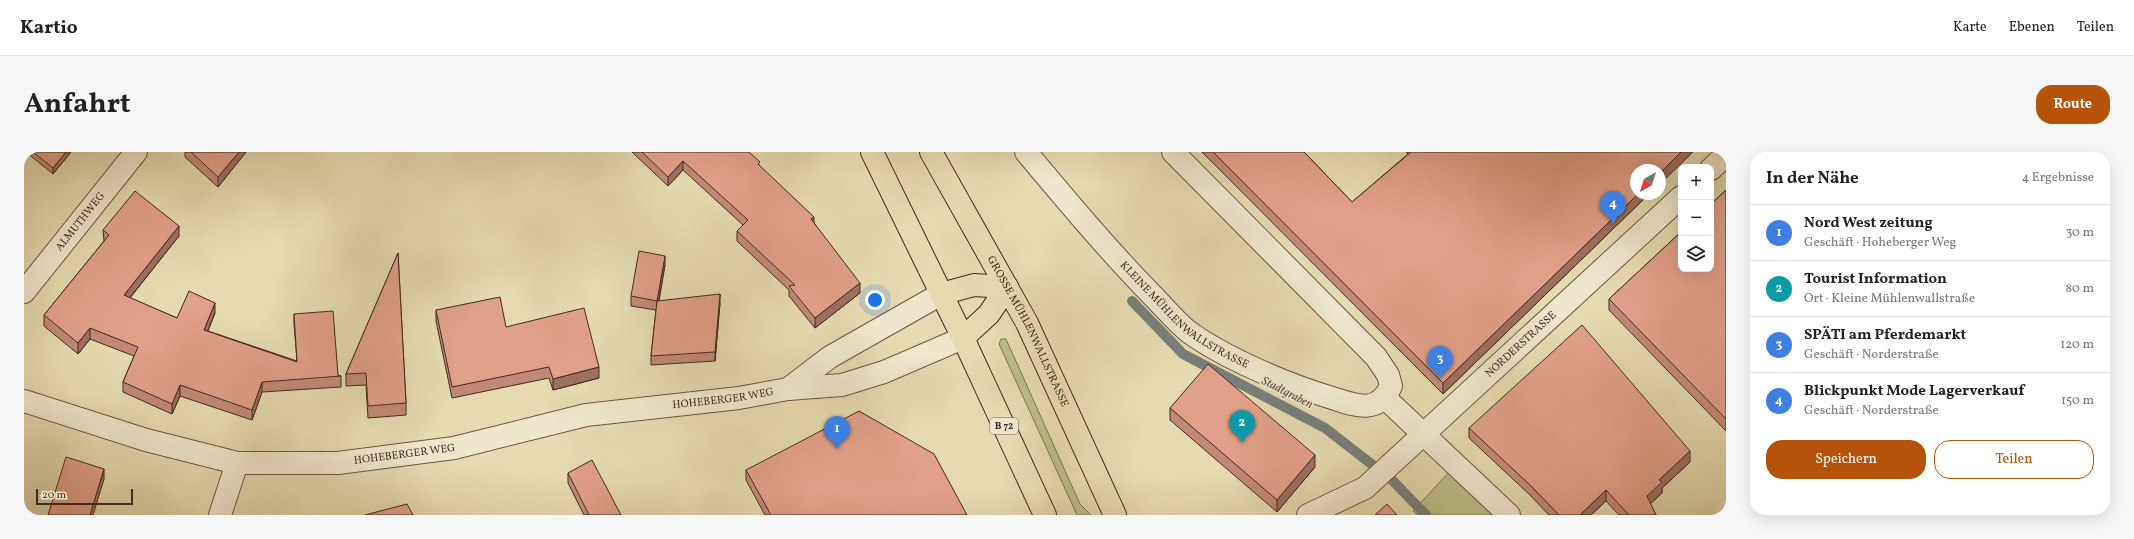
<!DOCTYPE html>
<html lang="de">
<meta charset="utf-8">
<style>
body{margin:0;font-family:Vollkorn,serif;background:#f6f6f6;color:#202124}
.controls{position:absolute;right:12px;top:12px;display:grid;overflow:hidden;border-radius:8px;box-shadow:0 4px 16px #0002}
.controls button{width:36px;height:36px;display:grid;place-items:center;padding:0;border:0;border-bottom:1px solid #e0e0e0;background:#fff;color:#202124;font:20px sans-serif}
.compass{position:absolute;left:1606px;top:12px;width:36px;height:36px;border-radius:50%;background:#fff;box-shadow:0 4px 16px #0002;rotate:219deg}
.scale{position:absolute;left:12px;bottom:10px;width:97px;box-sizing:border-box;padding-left:4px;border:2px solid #422a1e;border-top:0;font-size:11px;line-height:14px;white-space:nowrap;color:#422a1e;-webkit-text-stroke:3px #eee7cc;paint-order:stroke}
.you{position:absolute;left:851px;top:148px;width:14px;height:14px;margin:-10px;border:3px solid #fff;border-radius:50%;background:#1a73e8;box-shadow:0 0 0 6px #1a73e833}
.badge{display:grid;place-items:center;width:26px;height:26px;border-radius:50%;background:#b45309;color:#fff;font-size:13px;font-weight:700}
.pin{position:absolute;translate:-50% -33px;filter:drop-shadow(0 1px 2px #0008)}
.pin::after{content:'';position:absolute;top:21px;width:14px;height:12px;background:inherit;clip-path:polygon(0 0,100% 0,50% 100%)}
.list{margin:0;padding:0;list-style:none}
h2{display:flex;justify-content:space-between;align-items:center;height:52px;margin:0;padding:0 16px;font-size:17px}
h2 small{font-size:13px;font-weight:400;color:#757577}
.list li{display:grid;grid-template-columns:26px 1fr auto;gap:12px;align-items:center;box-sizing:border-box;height:56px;padding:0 16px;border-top:1px solid #e0e0e0}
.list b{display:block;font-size:15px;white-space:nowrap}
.list p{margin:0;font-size:13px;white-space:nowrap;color:#757577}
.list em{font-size:13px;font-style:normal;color:#757577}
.actions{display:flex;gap:8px;padding:12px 16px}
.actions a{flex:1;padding:9px 0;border:1px solid #b45309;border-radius:16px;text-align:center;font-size:14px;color:#b45309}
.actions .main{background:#b45309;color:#fff}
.icon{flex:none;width:22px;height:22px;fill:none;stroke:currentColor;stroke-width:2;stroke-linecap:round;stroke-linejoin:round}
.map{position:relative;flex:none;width:1702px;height:363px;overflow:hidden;border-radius:16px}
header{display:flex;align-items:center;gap:24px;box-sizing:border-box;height:56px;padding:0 20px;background:#fff;border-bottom:1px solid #e0e0e0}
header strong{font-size:19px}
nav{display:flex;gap:22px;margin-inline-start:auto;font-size:14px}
.intro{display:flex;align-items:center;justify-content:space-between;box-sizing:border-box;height:96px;padding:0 24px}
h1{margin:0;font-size:28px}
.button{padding:10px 18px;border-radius:16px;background:#b45309;color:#fff;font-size:14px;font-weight:700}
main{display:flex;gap:24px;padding:0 24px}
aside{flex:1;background:#fff;border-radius:16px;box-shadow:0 4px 16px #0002}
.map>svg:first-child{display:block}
.green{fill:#babe87;stroke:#7e7452}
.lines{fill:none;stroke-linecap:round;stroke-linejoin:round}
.stream{stroke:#787f7a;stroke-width:10}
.minor-casing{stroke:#6b5642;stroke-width:24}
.major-casing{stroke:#422a1e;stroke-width:24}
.minor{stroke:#eee7cc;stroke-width:22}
.major{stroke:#e5dab0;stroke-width:22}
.wall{fill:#c28a76;stroke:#422a1e}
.shaded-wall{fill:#9e7060;stroke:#422a1e}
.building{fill:#e1a089;stroke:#422a1e}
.labels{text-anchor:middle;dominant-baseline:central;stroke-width:3.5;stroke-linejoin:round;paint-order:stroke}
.shield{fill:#eee7cc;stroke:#766352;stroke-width:1}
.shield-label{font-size:10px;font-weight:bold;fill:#422a1e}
.street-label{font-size:11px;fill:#422a1e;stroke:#eee7cc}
.water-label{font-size:12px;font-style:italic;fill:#584e44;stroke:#eee7cc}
</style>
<header>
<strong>Kartio</strong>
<nav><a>Karte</a><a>Ebenen</a><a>Teilen</a></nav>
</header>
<div class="intro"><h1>Anfahrt</h1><a class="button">Route</a></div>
<main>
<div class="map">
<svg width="1702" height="363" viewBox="0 0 1702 363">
<rect width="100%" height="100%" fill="#e5dab0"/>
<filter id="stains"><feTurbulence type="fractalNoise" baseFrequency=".005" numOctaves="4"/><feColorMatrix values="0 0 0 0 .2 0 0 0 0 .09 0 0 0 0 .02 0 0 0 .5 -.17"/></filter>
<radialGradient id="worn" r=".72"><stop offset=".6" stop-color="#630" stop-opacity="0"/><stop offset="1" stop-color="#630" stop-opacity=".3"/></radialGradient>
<path class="green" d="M 977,187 L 982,187 L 1056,352 L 1067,363 L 1053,363 L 975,192 Z
M 1427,318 L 1473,363 L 1394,363 L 1389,359 Z"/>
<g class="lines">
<path class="stream" d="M 1108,149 L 1159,202 L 1301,276 L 1368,328 L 1402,363"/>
<defs>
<g id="minor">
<path id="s1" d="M 1002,0 C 1043,49 1084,98 1129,144 C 1140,155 1152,170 1165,180 C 1201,206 1262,232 1305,245 C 1331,253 1353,264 1367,234 L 1364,223 L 1352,205 L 1149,0"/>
<path d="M 1687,17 L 1702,3"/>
<path id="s2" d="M 0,140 L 112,0"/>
<path d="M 764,237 L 806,205 L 917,142"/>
<path d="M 1361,246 L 1485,363"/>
<path id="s3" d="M 0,249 L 122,288 L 213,311 L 314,311 L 430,296 L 562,263 L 715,246 L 764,237 L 818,233 L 860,220 L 939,186"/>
<path d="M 196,363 L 213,311"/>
<path id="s4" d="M 1284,363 L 1341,336 L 1657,45"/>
</g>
<g id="major">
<path d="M 848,0 L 939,186 L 1021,363"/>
<path id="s5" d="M 907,0 L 1003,171 L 1091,363"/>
<path d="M 917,142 L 950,133 L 983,135"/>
<path d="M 939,186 L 965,162 L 983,135"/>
</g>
</defs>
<use href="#minor" class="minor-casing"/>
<use href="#major" class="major-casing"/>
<use href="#minor" class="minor"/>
<use href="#major" class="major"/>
</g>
<path class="wall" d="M 2,0 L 47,0 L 29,22 Z
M 161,0 L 222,0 L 194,35 L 161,5 Z
M 608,0 L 725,0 L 736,14 L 790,71 L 836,141 L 791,176 L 765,144 L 765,138 L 713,89 L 713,79 L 719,73 L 659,18 L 644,34 Z
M 1178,0 L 1280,0 L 1328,50 L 1384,2 L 1382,0 L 1669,0 L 1612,42 L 1625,42 L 1419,242 Z
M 1702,38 L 1702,279 L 1585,158 L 1585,147 Z
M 79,78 L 155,84 L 106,146 L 153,166 L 191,161 L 184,179 L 273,209 L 270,172 L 270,162 L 314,223 L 317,224 L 317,235 L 238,240 L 228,268 L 156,244 L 148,262 L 99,240 L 99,230 L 110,204 L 66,187 L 54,202 L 20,174 L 20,163 L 80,89 Z
M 374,101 L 382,251 L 382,263 L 344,266 L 342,233 L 322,234 L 322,222 Z
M 641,113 L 635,149 L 696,151 L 691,209 L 627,213 L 627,204 L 632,158 L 607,154 L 607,144 Z
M 412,158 L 482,175 L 575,226 L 529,238 L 525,226 L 428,246 L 412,169 Z
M 1146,256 L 1291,315 L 1253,360 L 1146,268 Z
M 1445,276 L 1666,310 L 1638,336 L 1638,341 L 1626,352 L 1632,363 L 1595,363 L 1582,349 L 1567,363 L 1525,363 L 1507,344 L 1445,286 Z
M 722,318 L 943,363 L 741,363 L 722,328 Z
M 544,321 L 597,363 L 560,363 L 544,331 Z"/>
<path class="shaded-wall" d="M 42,0 L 47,0 L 29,22 L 29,16 Z
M 215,0 L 222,0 L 194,35 L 194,25 Z
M 1657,0 L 1669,0 L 1636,32 L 1636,21 Z
M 659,9 L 659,18 L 644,34 L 644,25 Z
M 1614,42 L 1625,42 L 1419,242 L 1419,231 Z
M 790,65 L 790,74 L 787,67 Z
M 155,74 L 155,84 L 100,153 L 100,143 Z
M 641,104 L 641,113 L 633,158 L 633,149 Z
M 836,131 L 836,141 L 791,176 L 791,166 Z
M 696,142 L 696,151 L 691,209 L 691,200 Z
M 191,151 L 191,161 L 180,188 L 180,178 Z
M 66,176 L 66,187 L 54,202 L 54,191 Z
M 575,215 L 575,226 L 529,238 L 529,227 Z
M 238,230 L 238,240 L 228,268 L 228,258 Z
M 156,233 L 156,244 L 148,262 L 148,252 Z
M 1666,299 L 1666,310 L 1638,336 L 1638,341 L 1623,355 L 1623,344 L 1635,328 Z
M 1291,303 L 1291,315 L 1253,360 L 1253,348 Z
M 80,317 L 80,327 L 69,363 L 66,363 Z
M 1582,338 L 1582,349 L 1567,363 L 1556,363 Z"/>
<path class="building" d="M 9,0 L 42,0 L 29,16 Z
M 167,0 L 215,0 L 194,25 Z
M 618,0 L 725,0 L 736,10 L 734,12 L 790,65 L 787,67 L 836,131 L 791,166 L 765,134 L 771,133 L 713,79 L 724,68 L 659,9 L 644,25 Z
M 1189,0 L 1280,0 L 1328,50 L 1387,0 L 1657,0 L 1636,21 L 1636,18 L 1612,18 L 1612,42 L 1614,42 L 1419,231 Z
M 1702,38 L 1702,267 L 1585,147 L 1657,80 L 1657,117 L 1687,117 L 1687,52 Z
M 111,39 L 155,74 L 100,143 L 153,166 L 165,139 L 191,151 L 180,178 L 273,210 L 270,162 L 309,159 L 314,223 L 317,224 L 238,230 L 228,258 L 156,233 L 148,252 L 99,230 L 114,195 L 66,176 L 54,191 L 20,163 L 85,83 L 79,78 Z
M 615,99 L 641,104 L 633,149 L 607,144 Z
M 374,101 L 382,251 L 344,254 L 342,221 L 322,222 Z
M 696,142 L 691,200 L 627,204 L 633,149 Z
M 476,145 L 482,175 L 560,156 L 575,215 L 529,227 L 525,215 L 428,235 L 412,158 Z
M 1558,173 L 1666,299 L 1635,328 L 1638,330 L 1623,344 L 1632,363 L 1605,363 L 1582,338 L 1556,363 L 1535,363 L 1507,334 L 1445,276 Z
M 1184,212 L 1291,303 L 1253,348 L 1146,256 Z
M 835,259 L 910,302 L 943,363 L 747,363 L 722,318 Z
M 42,305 L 80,317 L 66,363 L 24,363 Z
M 568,308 L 597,363 L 565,363 L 544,321 Z
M 383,352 L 389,363 L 341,363 Z
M 1363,352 L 1373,363 L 1351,363 Z"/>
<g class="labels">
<rect class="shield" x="966" y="266" width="28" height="16" rx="3"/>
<g class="shield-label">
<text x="980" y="274">B 72</text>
</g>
<g class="street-label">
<text stroke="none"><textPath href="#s2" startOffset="90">ALMUTHWEG</textPath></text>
<text stroke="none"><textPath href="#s1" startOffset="229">KLEINE MÜHLENWALLSTRASSE</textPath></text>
<text stroke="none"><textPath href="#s5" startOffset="204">GROSSE MÜHLENWALLSTRASSE</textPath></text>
<text stroke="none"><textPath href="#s4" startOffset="275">NORDERSTRASSE</textPath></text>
<text stroke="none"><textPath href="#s3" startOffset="714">HOHEBERGER WEG</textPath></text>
<text stroke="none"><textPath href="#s3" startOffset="390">HOHEBERGER WEG</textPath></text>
</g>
<g class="water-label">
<text transform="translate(1263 241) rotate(27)">Stadtgraben</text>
</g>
</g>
<rect width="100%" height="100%" filter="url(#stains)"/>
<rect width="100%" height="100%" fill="url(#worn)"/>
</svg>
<div class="controls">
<button>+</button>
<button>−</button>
<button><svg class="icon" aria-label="layers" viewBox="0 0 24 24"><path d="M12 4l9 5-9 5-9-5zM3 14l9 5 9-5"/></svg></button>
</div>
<svg class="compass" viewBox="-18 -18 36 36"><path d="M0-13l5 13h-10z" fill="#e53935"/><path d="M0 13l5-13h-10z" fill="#757577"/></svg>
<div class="scale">20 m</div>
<div class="you"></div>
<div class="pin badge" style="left:813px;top:297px;background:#3f7fe0">1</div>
<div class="pin badge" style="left:1218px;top:291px;background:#0f9aa8">2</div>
<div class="pin badge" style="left:1416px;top:227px;background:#3f7fe0">3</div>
<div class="pin badge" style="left:1589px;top:72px;background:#3f7fe0">4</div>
</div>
<aside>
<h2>In der Nähe<small>4 Ergebnisse</small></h2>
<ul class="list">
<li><span class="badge" style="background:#3f7fe0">1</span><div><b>Nord West zeitung</b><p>Geschäft · Hoheberger Weg</p></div><em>30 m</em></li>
<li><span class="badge" style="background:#0f9aa8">2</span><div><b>Tourist Information</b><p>Ort · Kleine Mühlenwallstraße</p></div><em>80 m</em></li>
<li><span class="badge" style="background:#3f7fe0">3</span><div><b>SPÄTI am Pferdemarkt</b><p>Geschäft · Norderstraße</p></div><em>120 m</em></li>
<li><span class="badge" style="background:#3f7fe0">4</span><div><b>Blickpunkt Mode Lagerverkauf</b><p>Geschäft · Norderstraße</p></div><em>150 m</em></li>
</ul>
<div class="actions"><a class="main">Speichern</a><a>Teilen</a></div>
</aside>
</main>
